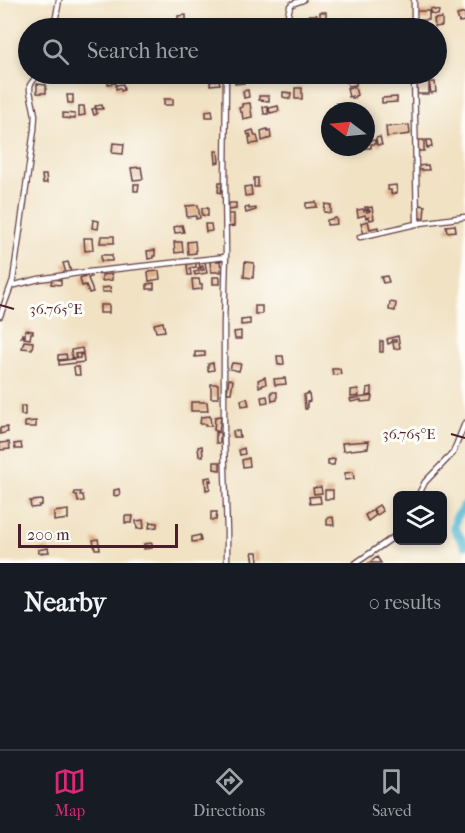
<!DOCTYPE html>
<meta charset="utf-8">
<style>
body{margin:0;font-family:"IM FELL French Canon",serif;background:#20242c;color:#f1f3f6}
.controls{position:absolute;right:18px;bottom:18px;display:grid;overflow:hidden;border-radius:9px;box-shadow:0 3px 9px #0003}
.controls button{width:54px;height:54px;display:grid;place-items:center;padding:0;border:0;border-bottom:2px solid #363941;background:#171b24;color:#f1f3f6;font:30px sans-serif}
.compass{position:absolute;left:321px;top:102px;width:54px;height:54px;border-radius:50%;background:#171b24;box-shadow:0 3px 9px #0003;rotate:286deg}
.scale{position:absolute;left:18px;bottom:15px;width:160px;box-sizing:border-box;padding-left:6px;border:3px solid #4a1f2b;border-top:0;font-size:16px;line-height:21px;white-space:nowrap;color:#4a1f2b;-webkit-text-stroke:4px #fdfcf7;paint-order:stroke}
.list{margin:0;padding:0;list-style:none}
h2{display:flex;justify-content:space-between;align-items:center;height:78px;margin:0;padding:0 24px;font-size:26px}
h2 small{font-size:20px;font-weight:400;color:#9ea1a6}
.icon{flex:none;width:33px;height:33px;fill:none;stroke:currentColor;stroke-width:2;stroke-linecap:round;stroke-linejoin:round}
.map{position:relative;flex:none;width:465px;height:563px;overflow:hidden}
.search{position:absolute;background:#171b24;box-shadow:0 3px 9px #0003;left:18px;right:18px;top:18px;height:66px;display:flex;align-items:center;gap:15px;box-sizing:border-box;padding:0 21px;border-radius:33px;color:#9ea1a6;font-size:22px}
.sheet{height:186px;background:#171b24}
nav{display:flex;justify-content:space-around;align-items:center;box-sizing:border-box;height:84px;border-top:2px solid #363941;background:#171b24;font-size:16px;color:#9ea1a6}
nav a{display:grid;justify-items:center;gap:3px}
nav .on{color:#db2777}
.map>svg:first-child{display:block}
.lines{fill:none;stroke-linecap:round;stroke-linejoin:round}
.river{stroke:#52b8d1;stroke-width:9}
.building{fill:#ddad85}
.minor-casing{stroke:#633c42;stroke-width:7}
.minor{stroke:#fff;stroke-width:4.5}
.ticks{fill:none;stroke:#4a1f2b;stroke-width:2}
.ticks-label{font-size:15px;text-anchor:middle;fill:#4a1f2b;stroke:#fdfcf7;stroke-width:6;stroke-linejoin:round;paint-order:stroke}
</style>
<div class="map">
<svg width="465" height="563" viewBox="0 0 465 563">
<rect width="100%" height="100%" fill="#fdfcf7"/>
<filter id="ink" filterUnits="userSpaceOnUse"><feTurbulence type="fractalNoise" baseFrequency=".0167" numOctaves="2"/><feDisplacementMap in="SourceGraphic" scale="12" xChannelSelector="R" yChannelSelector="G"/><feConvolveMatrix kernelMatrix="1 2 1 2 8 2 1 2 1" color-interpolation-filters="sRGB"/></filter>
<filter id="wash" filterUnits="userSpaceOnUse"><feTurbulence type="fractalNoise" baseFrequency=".008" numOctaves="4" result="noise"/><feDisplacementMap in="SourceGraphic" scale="24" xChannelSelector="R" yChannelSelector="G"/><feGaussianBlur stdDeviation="1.35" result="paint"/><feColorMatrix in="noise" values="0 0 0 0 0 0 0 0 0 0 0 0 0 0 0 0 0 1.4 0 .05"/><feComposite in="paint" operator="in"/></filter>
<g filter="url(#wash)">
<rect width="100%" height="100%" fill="#f1e2c4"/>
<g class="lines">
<path class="river" d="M 465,505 L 456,518 L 454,528 L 465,545"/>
</g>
<g id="blocks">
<path class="building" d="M 431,9 L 439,11 L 438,15 L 430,14 Z
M 416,11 L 429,11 L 429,20 L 415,20 Z
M 320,12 L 326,12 L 326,22 L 320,22 Z
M 465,13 L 465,21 L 459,22 L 457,15 Z
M 186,15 L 186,23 L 178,23 L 178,16 Z
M 309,15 L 317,15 L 317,23 L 309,22 Z
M 442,18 L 442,26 L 435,27 L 434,19 Z
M 344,20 L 345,27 L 359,26 L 359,28 L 345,28 L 345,27 L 332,28 L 331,22 Z
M 107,74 L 115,74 L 116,83 L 108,84 Z
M 237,74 L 243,74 L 244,83 L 235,84 L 235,79 L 237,78 Z
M 347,74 L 362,74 L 363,77 L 348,80 Z
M 219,80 L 220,84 L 210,85 L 210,82 Z
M 356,80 L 356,85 L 348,86 L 347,81 Z
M 417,82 L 429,82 L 429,94 L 417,94 Z
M 429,82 L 435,82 L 436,92 L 431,93 Z
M 37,84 L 46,85 L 46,93 L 37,93 Z
M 123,84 L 124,90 L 121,91 L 120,88 L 116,89 L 116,85 Z
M 355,87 L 357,95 L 355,96 L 355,98 L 352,98 L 352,96 L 349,97 L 347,88 Z
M 295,88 L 302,88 L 302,99 L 295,99 Z
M 248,90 L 249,97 L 244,98 L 243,91 Z
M 283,92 L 291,93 L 290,99 L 283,97 Z
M 67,95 L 73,95 L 73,103 L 68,103 Z
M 259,96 L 269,96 L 269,101 L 259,100 Z
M 397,97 L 397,102 L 382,103 L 382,98 Z
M 164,99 L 173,99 L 173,105 L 164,105 Z
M 250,103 L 252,117 L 243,119 L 242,112 L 240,112 L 239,108 L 242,107 L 242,104 Z
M 102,105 L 103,109 L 96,109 L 97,114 L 94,115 L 92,109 L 96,108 L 95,106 Z
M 79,106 L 84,106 L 85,115 L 79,116 Z
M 278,106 L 279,111 L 270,113 L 269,108 Z
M 263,107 L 268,107 L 268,114 L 264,114 Z
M 212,110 L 213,117 L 206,117 L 206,111 Z
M 63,113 L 75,114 L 75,119 L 63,118 Z
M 409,125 L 410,134 L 387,137 L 386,127 Z
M 267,129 L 268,131 L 270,130 L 271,138 L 262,141 L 261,131 Z
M 253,130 L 255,136 L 257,136 L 259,143 L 250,144 L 249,137 L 251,137 L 250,134 L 248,135 L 247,132 Z
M 380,137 L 382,145 L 377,145 L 376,138 Z
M 375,140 L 375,144 L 371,144 L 371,148 L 366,148 L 366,141 Z
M 417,140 L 424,140 L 424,151 L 417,151 Z
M 426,140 L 431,140 L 432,147 L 427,148 Z
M 113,143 L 124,144 L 123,154 L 112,153 Z
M 215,151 L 218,151 L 219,162 L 216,163 Z
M 428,165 L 429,170 L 418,170 L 417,166 Z
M 141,167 L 143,179 L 133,180 L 131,168 Z
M 42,175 L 46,175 L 47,183 L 43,183 Z
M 254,178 L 258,178 L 258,187 L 254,187 Z
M 219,182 L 222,182 L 221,193 L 218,192 Z
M 134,184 L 139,184 L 138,191 L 134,191 Z
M 396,185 L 397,193 L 391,194 L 391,190 L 388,190 L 388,186 Z
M 251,186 L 252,195 L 245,196 L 244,187 Z
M 316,202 L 317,207 L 306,208 L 306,203 Z
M 229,203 L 236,203 L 236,209 L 229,210 Z
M 325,204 L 331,205 L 331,213 L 324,212 Z
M 198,205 L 200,218 L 196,219 L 196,216 L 187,217 L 186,206 Z
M 419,205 L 425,206 L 424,218 L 419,218 Z
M 249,207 L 249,209 L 256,208 L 256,210 L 246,213 L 245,208 Z
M 365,207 L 368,207 L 368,208 L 372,207 L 374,219 L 370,220 L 369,217 L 366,218 L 365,215 L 358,217 L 357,210 L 363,209 L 364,211 L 367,210 L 367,212 L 370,211 L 369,210 L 365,209 Z
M 202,208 L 208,208 L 208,216 L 202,215 Z
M 227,214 L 234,214 L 234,226 L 227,227 Z
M 336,218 L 337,224 L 327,225 L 327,220 Z
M 93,220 L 99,221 L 98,229 L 92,228 Z
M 368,221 L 370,229 L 378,227 L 378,231 L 364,235 L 361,223 Z
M 205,224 L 211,224 L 212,231 L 206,232 Z
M 182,225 L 184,232 L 175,233 L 174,227 Z
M 455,225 L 456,231 L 447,232 L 446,226 Z
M 101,236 L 114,236 L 114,243 L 100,243 Z
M 84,238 L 92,238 L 93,250 L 85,251 Z
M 195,241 L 196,253 L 188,254 L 187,242 Z
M 174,242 L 182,242 L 183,252 L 175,253 Z
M 155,250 L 155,256 L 153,256 L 153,258 L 148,259 L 147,251 Z
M 101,255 L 112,255 L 112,261 L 101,261 Z
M 210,261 L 220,261 L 221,272 L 211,272 Z
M 68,262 L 71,272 L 66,273 L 63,263 Z
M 205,262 L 207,273 L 195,275 L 194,272 L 199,271 L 198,268 L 201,268 L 201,270 L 204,270 L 203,266 L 200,267 L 199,263 Z
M 245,262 L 254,263 L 253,278 L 244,277 Z
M 196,263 L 196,267 L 190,268 L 191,275 L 188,275 L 187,264 Z
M 159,271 L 160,279 L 149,281 L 148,272 Z
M 90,273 L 91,277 L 88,278 L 93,292 L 89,293 L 86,285 L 82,286 L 80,278 L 88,275 L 87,274 Z
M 112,274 L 112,280 L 102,281 L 102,275 Z
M 387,276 L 389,282 L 383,283 L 381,277 Z
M 213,277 L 220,277 L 220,284 L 213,284 Z
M 52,279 L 61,280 L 61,285 L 51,284 Z
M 192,279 L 199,279 L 200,285 L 202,284 L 202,289 L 193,290 Z
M 154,283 L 154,289 L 147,289 L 147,284 Z
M 110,287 L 111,292 L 102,292 L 102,288 Z
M 390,302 L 396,303 L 395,311 L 389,310 Z
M 100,305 L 109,305 L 109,313 L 100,313 Z
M 255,306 L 262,306 L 262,314 L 255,314 Z
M 250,319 L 250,324 L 241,325 L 241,320 Z
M 163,322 L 165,331 L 156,332 L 154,324 Z
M 25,330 L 33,331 L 33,333 L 31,333 L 30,339 L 24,338 L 24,336 L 21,337 L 22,334 L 25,336 Z
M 241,331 L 241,339 L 235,339 L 234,332 Z
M 398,336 L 400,348 L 394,349 L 393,342 L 396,342 L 396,340 L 392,340 L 391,343 L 388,344 L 387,339 Z
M 24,341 L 33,342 L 32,349 L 22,348 Z
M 380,341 L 383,341 L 383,352 L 380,352 Z
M 82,348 L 83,353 L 75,354 L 76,357 L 72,358 L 71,350 Z
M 195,352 L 205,352 L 205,356 L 195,357 Z
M 66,354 L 67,359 L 58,360 L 58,355 Z
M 83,354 L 84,362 L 59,365 L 59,361 L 80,358 L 80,355 Z
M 277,356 L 283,356 L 284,364 L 278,365 Z
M 213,363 L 214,370 L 208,371 L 208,364 Z
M 232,363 L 241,364 L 239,371 L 230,369 Z
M 74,367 L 79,367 L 80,375 L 75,375 Z
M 332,369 L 340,369 L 341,374 L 333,375 Z
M 265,377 L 266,384 L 259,387 L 258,380 Z
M 285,378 L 286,384 L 275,385 L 274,379 Z
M 229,379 L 233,380 L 231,393 L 227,393 Z
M 211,384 L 218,384 L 218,398 L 211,398 Z
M 372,387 L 372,395 L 366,396 L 367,388 Z
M 358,389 L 359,396 L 351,397 L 351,390 Z
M 271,392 L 277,392 L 277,400 L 272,401 Z
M 309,393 L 310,401 L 307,402 L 307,409 L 305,409 L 304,395 Z
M 267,396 L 268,402 L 262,403 L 261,397 Z
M 372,396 L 371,401 L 361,402 L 361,400 L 351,402 L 350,399 Z
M 247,398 L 249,405 L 242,406 L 241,400 Z
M 191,402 L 207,402 L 208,411 L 191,411 Z
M 21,406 L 25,406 L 25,415 L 21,415 Z
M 210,416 L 211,426 L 205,426 L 205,424 L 200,424 L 201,417 Z
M 221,416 L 219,432 L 214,430 L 215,417 Z
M 36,421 L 36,427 L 25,427 L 25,422 Z
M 7,427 L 8,432 L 0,434 L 0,428 Z
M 233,431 L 239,431 L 240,437 L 234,437 Z
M 216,432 L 220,433 L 220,443 L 216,443 Z
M 369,441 L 368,448 L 343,451 L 342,443 Z
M 9,442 L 10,449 L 0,450 L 0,443 Z
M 21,443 L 22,449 L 15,449 L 14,444 Z
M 202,446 L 203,456 L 199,456 L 198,447 Z
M 244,448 L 245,454 L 240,455 L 239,450 Z
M 249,458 L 250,466 L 243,467 L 242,460 Z
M 335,459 L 334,465 L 328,465 L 328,460 Z
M 214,462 L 220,462 L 220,470 L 214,469 Z
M 353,472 L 354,479 L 345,480 L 345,473 Z
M 211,477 L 211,481 L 209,480 L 210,489 L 206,490 L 205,478 Z
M 321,487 L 322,493 L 314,494 L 313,488 Z
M 119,489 L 120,495 L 114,496 L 114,490 Z
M 325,490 L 333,490 L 333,499 L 325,499 Z
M 75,492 L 81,492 L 80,495 L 83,495 L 84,501 L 78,502 L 77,495 L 74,495 Z
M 320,496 L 321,503 L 310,504 L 309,497 Z
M 42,500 L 42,505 L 39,505 L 39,507 L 31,508 L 30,501 Z
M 379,505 L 383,511 L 377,515 L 373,509 Z
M 68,510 L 68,519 L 54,521 L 54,512 Z
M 373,510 L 376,515 L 368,521 L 365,515 Z
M 211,512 L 217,512 L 216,520 L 211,520 Z
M 125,516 L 133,516 L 132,523 L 125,523 Z
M 333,517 L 334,525 L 327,525 L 327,518 Z
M 143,520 L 144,528 L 137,529 L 136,521 Z
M 150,522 L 157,523 L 157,527 L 149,528 Z
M 200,535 L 201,541 L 192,542 L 192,537 Z
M 98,539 L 100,549 L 95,549 L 93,540 Z
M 152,543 L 152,548 L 144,549 L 144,544 Z
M 48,548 L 49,552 L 39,553 L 38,550 Z
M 252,552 L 257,552 L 258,561 L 254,562 Z
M 377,557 L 381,563 L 369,563 Z"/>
</g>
</g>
<g filter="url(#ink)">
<use href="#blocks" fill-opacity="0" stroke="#633c42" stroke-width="1.5"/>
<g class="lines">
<defs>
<path id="minor" d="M 54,28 L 59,0
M 285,28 L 290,6 L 292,4 L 303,0
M 414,28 L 414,0
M 226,74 L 225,186 L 226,252 L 224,325 L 224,441 L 227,532 L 227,563
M 414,74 L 417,221 L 420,223 L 465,217
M 360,237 L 420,223
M 11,286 L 39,279 L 79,273 L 226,257
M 0,316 L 13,280 L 34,130 L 35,115 L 30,91 L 30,85 L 38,74
M 418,496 L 425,482 L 453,453 L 465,423
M 356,563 L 398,534"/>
</defs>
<use href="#minor" class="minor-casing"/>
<use href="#minor" class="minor"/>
</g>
</g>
<path class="ticks" d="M 0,305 L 14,309M 451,434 L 465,438"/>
<g class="ticks-label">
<text x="56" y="314">36.765°E</text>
<text x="409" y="439">36.765°E</text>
</g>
</svg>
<div class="controls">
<button><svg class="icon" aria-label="layers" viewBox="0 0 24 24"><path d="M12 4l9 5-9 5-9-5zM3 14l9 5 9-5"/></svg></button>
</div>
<svg class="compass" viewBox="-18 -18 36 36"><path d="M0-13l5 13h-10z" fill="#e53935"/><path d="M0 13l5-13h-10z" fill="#9ea1a6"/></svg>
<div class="scale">200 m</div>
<div class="search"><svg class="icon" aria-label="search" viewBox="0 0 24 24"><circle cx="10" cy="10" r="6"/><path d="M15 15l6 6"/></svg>Search here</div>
</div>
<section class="sheet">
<h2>Nearby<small>0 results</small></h2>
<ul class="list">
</ul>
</section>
<nav>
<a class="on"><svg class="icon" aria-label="map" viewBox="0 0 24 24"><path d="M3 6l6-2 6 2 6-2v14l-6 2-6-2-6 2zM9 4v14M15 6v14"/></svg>Map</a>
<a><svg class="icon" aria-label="directions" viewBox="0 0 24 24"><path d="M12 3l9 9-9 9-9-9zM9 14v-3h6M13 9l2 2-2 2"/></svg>Directions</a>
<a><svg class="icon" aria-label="saved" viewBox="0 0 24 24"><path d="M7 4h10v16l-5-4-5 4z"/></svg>Saved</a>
</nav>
